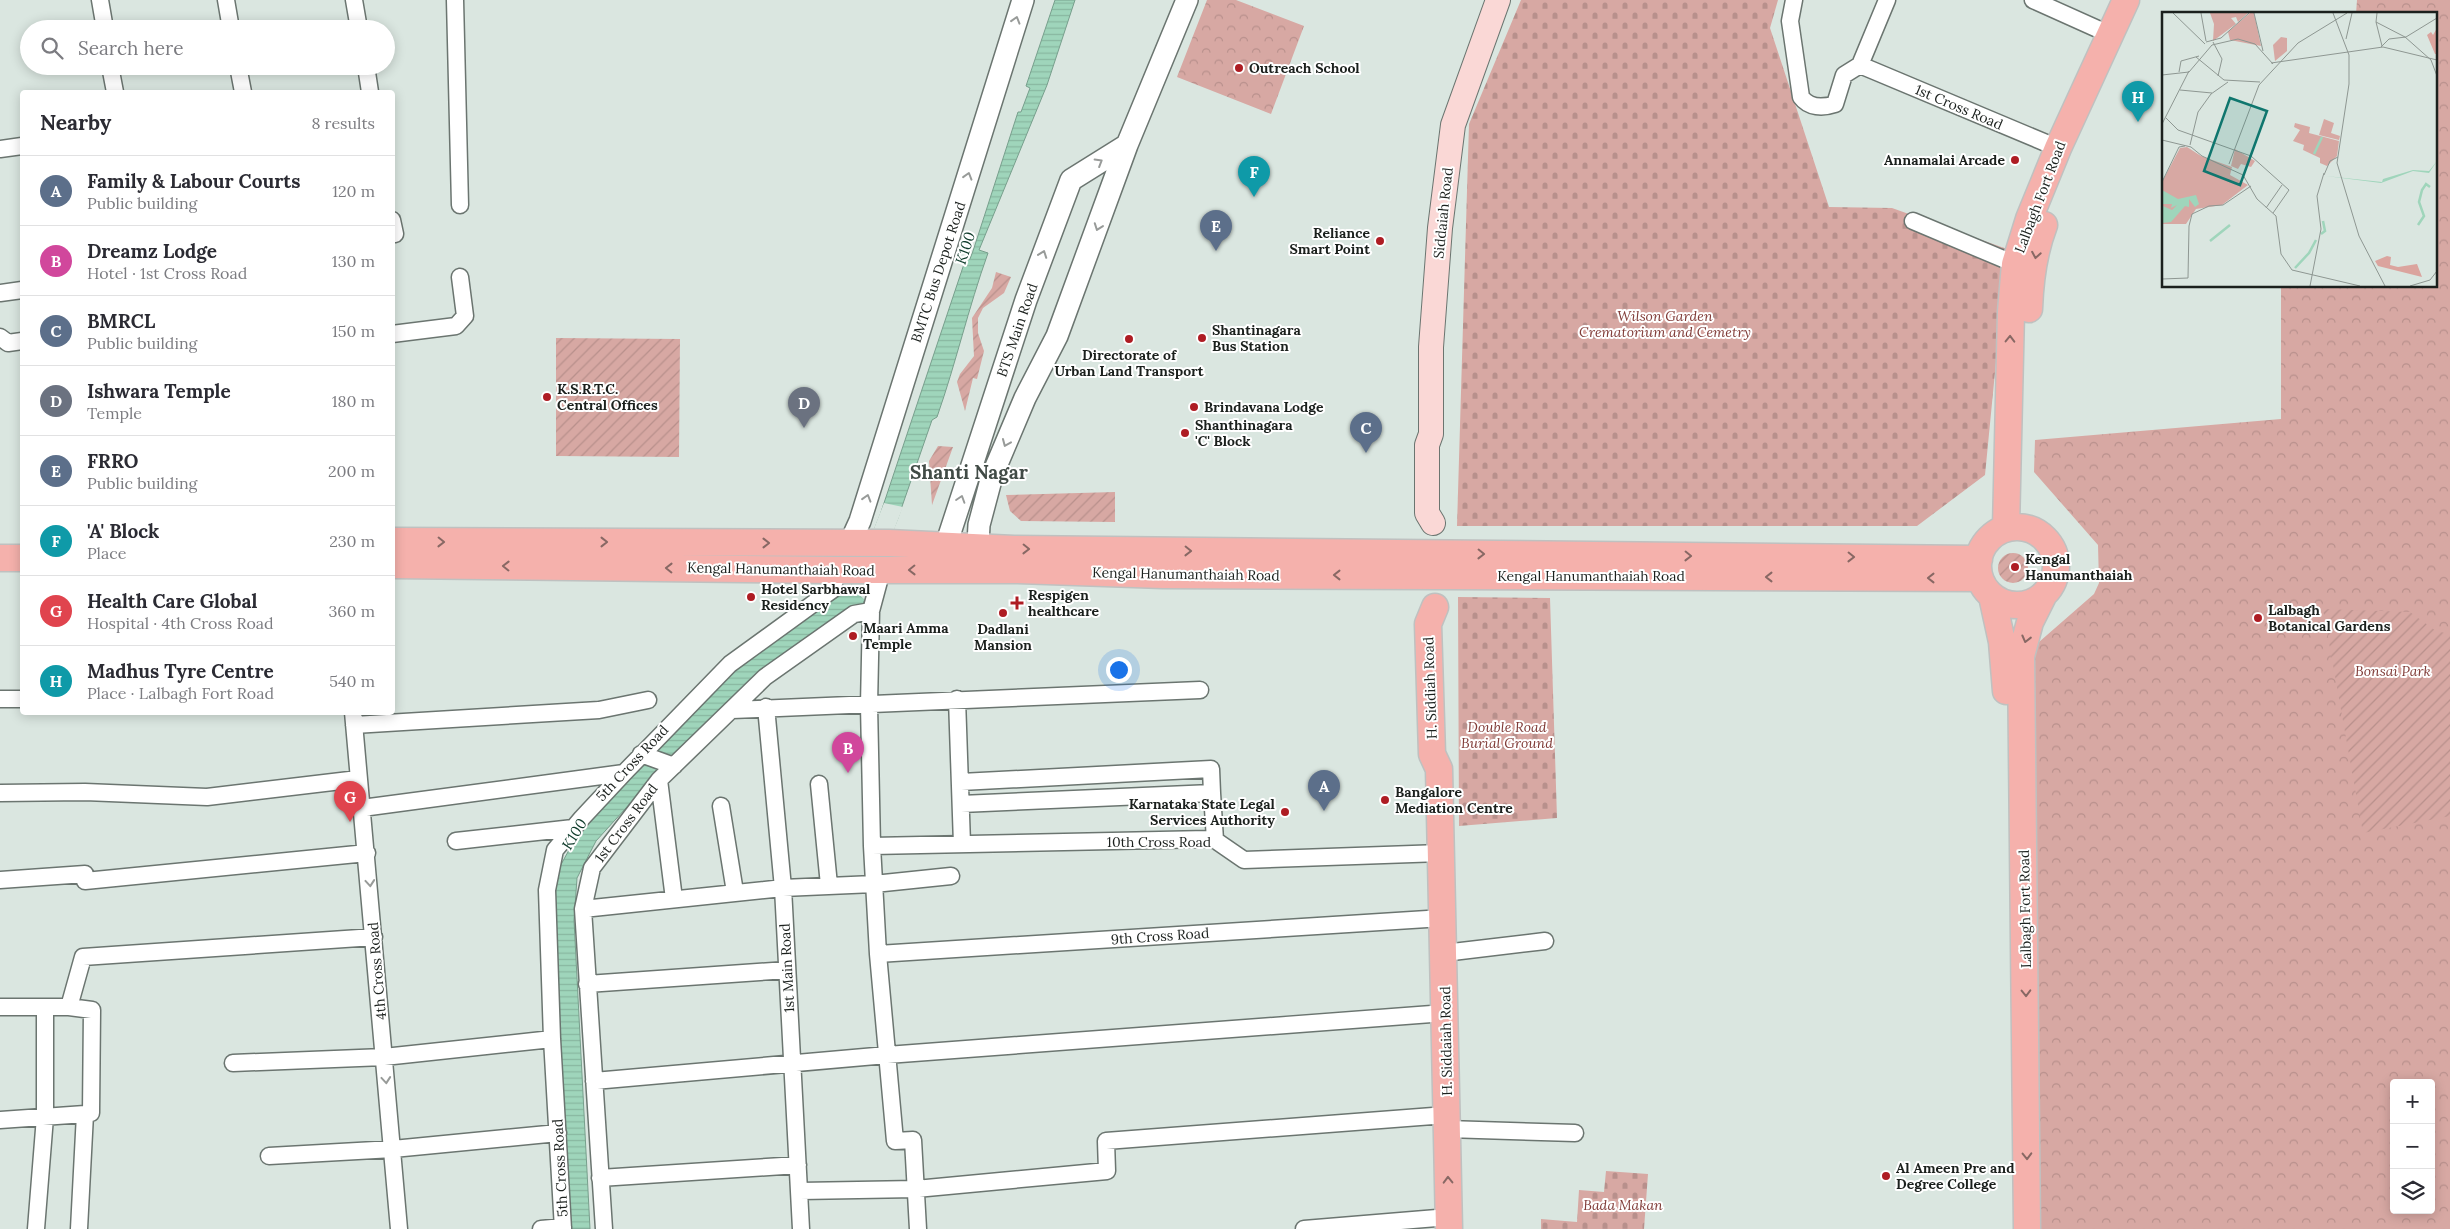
<!DOCTYPE html>
<meta charset="utf-8">
<style>
body{margin:0;font-family:Lora,serif;background:#f7f7f7;color:#2b2b33}
.controls{position:absolute;right:15px;bottom:15px;display:grid;overflow:hidden;border-radius:5px;box-shadow:0 2px 12px #0003}
.controls button{width:45px;height:45px;display:grid;place-items:center;padding:0;border:0;border-bottom:1px solid #e1e1e2;background:#fff;color:#2b2b33;font:25px sans-serif}
.you{position:absolute;left:1118px;top:669px;width:18px;height:18px;margin:-12px;border:4px solid #fff;border-radius:50%;background:#1a73e8;box-shadow:0 0 0 8px #1a73e833}
.badge{display:grid;place-items:center;width:32px;height:32px;border-radius:50%;background:#0b8043;color:#fff;font-size:16px;font-weight:700}
.pin{position:absolute;translate:-50% -41px;filter:drop-shadow(0 1px 2px #0008)}
.pin::after{content:'';position:absolute;top:26px;width:18px;height:15px;background:inherit;clip-path:polygon(0 0,100% 0,50% 100%)}
.list{margin:0;padding:0;list-style:none}
h2{display:flex;justify-content:space-between;align-items:center;height:65px;margin:0;padding:0 20px;font-size:21px}
h2 small{font-size:16px;font-weight:400;color:#7c7c81}
.list li{display:grid;grid-template-columns:32px 1fr auto;gap:15px;align-items:center;box-sizing:border-box;height:70px;padding:0 20px;border-top:1px solid #e1e1e2}
.list b{display:block;font-size:19px;white-space:nowrap}
.list p{margin:0;font-size:16px;white-space:nowrap;color:#7c7c81}
.list em{font-size:16px;font-style:normal;color:#7c7c81}
.icon{flex:none;width:28px;height:28px;fill:none;stroke:currentColor;stroke-width:2;stroke-linecap:round;stroke-linejoin:round}
.map{position:relative;flex:none;width:2450px;height:1229px;overflow:hidden}
.search{position:absolute;background:#fff;box-shadow:0 2px 12px #0003;left:20px;top:20px;width:375px;height:55px;display:flex;align-items:center;gap:12px;box-sizing:border-box;padding:0 18px;border-radius:28px;color:#7c7c81;font-size:19px}
.panel{position:absolute;background:#fff;box-shadow:0 2px 12px #0003;left:20px;top:90px;width:375px;height:625px;border-radius:5px}
.map>svg:first-child{display:block}
.cemetery{fill:url(#cemetery-stones)}
.park{fill:url(#park-crowns);fill-rule:evenodd}
.garden{fill:url(#garden-furrows)}
.water{fill:url(#water-rules);stroke:#779f8c}
.pier{fill:#dae6e0}
.lines{fill:none;stroke-linecap:round;stroke-linejoin:round}
.minor-casing{stroke:#6b7570;stroke-width:19}
.tertiary-casing{stroke:#6b7570;stroke-width:24}
.secondary-casing{stroke:#6b7570;stroke-width:26}
.primary-casing{stroke:#bfc1c0;stroke-width:29}
.minor{stroke:#fff;stroke-width:16}
.tertiary{stroke:#fff;stroke-width:21}
.secondary{stroke:#fad8d6;stroke-width:24}
.primary{stroke:#f5b1ac;stroke-width:26}
.oneway{stroke:#989b99}
.oneway2{stroke:#886864}
.poi-dot{fill:#ae1c23;stroke:#fff;stroke-width:2}
.labels{text-anchor:middle;dominant-baseline:central;stroke-width:4;stroke-linejoin:round;paint-order:stroke}
.poi-label{font-size:14px;font-weight:bold;fill:#1b201d;stroke:#fff;text-anchor:start}
.street-label{font-size:14px;fill:#1b201d;stroke:#fff}
.park-label{font-size:14px;font-style:italic;fill:#803b37;stroke:#fff}
.water-label{font-size:15px;font-style:italic;fill:#0e3b2a;stroke:#fff}
.district-label{font-size:19px;font-weight:bold;fill:#414b46;stroke:#fff}
.inset-river{fill:none;stroke:#9fd5bb;stroke-width:2.5}
.inset-road{fill:none;stroke:#8e9792;stroke-width:1}
.view{fill:#0f766e;fill-opacity:0.15;stroke:#0f766e;stroke-width:2.5}
.inset-edge{fill:none;stroke:#1b201d;stroke-width:2.5}
</style>
<div class="map">
<svg width="2450" height="1229" viewBox="0 0 2450 1229">
<defs>
<pattern id="cemetery-stones" width="16" height="16" patternUnits="userSpaceOnUse" patternTransform="scale(1.25)"><rect width="16" height="16" fill="#d7a8a3"/><path d="M2 7V4a2 2 0 0 1 4 0v3zM10 15v-3a2 2 0 0 1 4 0v3z" fill="#b8908c"/></pattern>
<pattern id="park-crowns" width="20" height="18" patternUnits="userSpaceOnUse" patternTransform="scale(1.25)"><rect width="20" height="18" fill="#d7a8a3"/><path d="M2 6a3 3 0 1 1 6 0M12 15a3 3 0 1 1 6 0" fill="none" stroke="#b8908c"/></pattern>
<pattern id="garden-furrows" width="10" height="10" patternUnits="userSpaceOnUse" patternTransform="scale(1.25)"><rect width="10" height="10" fill="#d7a8a3"/><path d="M-1 1l2-2M0 10L10 0M9 11l2-2" fill="none" stroke="#b8908c"/></pattern>
<pattern id="water-rules" width="6" height="5" patternUnits="userSpaceOnUse" patternTransform="scale(1.25)"><rect width="6" height="5" fill="#9fd5bb"/><path d="M0 2.5h6" fill="none" stroke="#88b7a0"/></pattern>
</defs>
<rect width="100%" height="100%" fill="#dae6e0"/>
<path class="cemetery" d="M 1521,0 L 1778,0 L 1770,28 L 1829,207 L 1892,208 L 2007,249 L 1985,475 L 1917,526 L 1457,526 L 1469,124 Z
M 1458,597 L 1550,598 L 1557,818 L 1459,826 Z
M 1606,1171 L 1648,1174 L 1644,1229 L 1541,1229 L 1541,1219 L 1577,1222 L 1579,1190 L 1604,1192 Z"/>
<path class="park" d="M 1207,0 L 1236,0 L 1304,26 L 1271,114 L 1177,77 Z
M 2357,0 L 2450,0 L 2450,1229 L 2041,1229 L 2032,668 L 2039,642 L 2094,594 L 2099,583 L 2098,545 L 2034,472 L 2035,440 L 2281,419 L 2281,286 L 2436,286 L 2436,14 L 2356,14 ZM 2394,1083 L 2431,1083 L 2431,1210 L 2394,1210 Z"/>
<path class="garden" d="M 996,272 L 1011,277 L 1004,293 L 983,308 L 978,318 L 978,333 L 984,351 L 977,379 L 973,378 L 965,411 L 957,382 L 960,374 L 974,356 L 972,318 L 992,288 Z
M 556,338 L 680,339 L 679,457 L 556,456 Z
M 938,446 L 953,447 L 932,505 L 929,461 Z
M 1115,492 L 1115,522 L 1021,521 L 1010,511 L 1006,495 Z
M1998 568a15 15 0 1 1 30 0a15 15 0 1 1-30 0Z
M 2323,609 L 2410,612 L 2436,631 L 2450,634 L 2450,816 L 2363,833 Z"/>
<path class="water" d="M 1055,0 L 1075,0 L 1047,85 L 979,250 L 988,253 C 968,309 956,363 937,417 L 932,420 L 898,518 L 863,604 L 822,630 L 664,766 L 596,841 L 577,878 L 574,920 L 590,1229 L 567,1229 L 552,911 L 558,870 L 580,830 L 721,679 L 811,613 L 850,590 L 880,515 L 966,258 L 970,259 L 973,251 L 1018,112 L 1021,112 L 1030,88 L 1026,86 Z"/>
<path class="pier" d="M 884,503 L 903,507 L 866,601 L 851,587 Z"/>
<g class="lines">
<defs>
<path id="minor" d="M 100,0 L 105,29
M 226,0 L 231,29
M 354,0 L 359,29
M 455,0 L 460,205
M 1794,0 L 1790,21 L 1801,97 C 1809,108 1823,108 1835,104 L 1844,75 L 1860,65 L 1887,0
M 2033,0 L 2111,35
M 1860,65 L 2058,148
M 110,66 L 115,92
M 238,66 L 243,92
M 366,66 L 370,92
M 0,149 L 22,146
M 392,220 L 395,234 L 392,234
M 1913,221 L 2015,264
M 0,293 L 22,290
M 392,334 L 456,326 L 465,316 L 460,277
M 0,337 L 8,343 L 22,341
M 882,570 L 871,611 L 869,705 L 872,846 L 878,954 L 895,1141 L 913,1140 L 918,1229
M 0,699 L 22,699
M 957,699 L 962,844
M 766,707 L 783,888 L 801,1229
M 732,710 L 1200,690
M 353,712 L 399,1229
M 354,725 L 599,710 L 648,700
M 641,754 L 674,766
M 659,780 L 674,899
M 961,782 L 1211,769 L 1212,793 L 961,804
M 819,784 L 829,885
M 0,793 L 85,792 L 207,797 L 358,779
M 1212,793 L 1215,840
M 721,806 L 735,892
M 362,808 L 624,773
M 456,841 L 573,828
M 872,846 L 1208,839 L 1215,840 L 1244,860 L 1441,853
M 0,880 L 85,874 L 85,881 L 367,853
M 583,909 L 783,888 L 874,884 L 951,876
M 1444,953 L 1545,941
M 878,954 L 1443,918
M 587,984 L 787,970
M 0,1007 L 69,1007 L 83,957 L 374,937
M 69,1007 L 92,1010 L 91,1113 L 85,1114 L 79,1229
M 233,1063 L 384,1057 L 552,1039
M 594,1081 L 887,1055 L 1445,1013
M 0,1120 L 85,1114
M 1447,1129 L 1575,1133
M 269,1156 L 393,1149 L 558,1133
M 600,1178 L 798,1165
M 800,1191 L 916,1189 L 1107,1171 L 1106,1141 L 1446,1115
M 36,1229 L 45,1117 L 45,1008
M 541,1229 L 563,1227
M 563,1229 L 552,1039 L 547,890 L 555,850 L 582,818 L 624,773 L 730,664 L 832,590 L 838,570
M 604,1229 L 583,909 L 592,868 L 659,780 L 765,677 L 854,614 L 871,611
M 1304,1229 L 1449,1217"/>
<path id="tertiary" d="M 850,543 L 860,521 L 1023,0
M 946,560 L 946,545 L 1026,300 L 1071,180 L 1127,145
M 977,562 L 979,525 L 992,476 L 1025,398 L 1057,336 L 1127,145 L 1187,0"/>
<path id="secondary" d="M 1433,523 L 1427,513 L 1427,445 L 1431,434 L 1431,347 L 1440,228 L 1453,125 L 1498,0"/>
<path id="primary" d="M 2029,309 C 2030,281 2034,251 2044,225
M1978 566a39 39 0 1 1 78 0a39 39 0 1 1-78 0Z
M 2006,528 L 2011,312 L 2015,264 L 2029,219 L 2058,148 L 2126,0
M 392,541 L 889,543 L 1014,549 L 1979,559
M 0,558 L 22,558
M 392,565 L 838,570 L 1018,570 L 1163,575 L 1980,578
M 1992,596 L 2002,642 L 2006,691
M 1435,607 L 1428,624 L 1432,754 L 1439,769 L 1449,1229
M 2027,1229 L 2021,656 L 2030,622 L 2044,594"/>
</defs>
<use href="#minor" class="minor-casing"/>
<use href="#tertiary" class="tertiary-casing"/>
<use href="#secondary" class="secondary-casing"/>
<use href="#primary" class="primary-casing"/>
<use href="#minor" class="minor"/>
<use href="#tertiary" class="tertiary"/>
<use href="#secondary" class="secondary"/>
<use href="#primary" class="primary"/>
</g>
<defs><path id="oneway-chevron" d="M-2-3.5L2.5 0L-2 3.5" fill="none" stroke-width="1.6" stroke-linecap="round" stroke-linejoin="round" transform="scale(1.25)"/></defs>
<g class="oneway">
<use href="#oneway-chevron" transform="translate(1016 20) rotate(-73)"/>
<use href="#oneway-chevron" transform="translate(1099 162) rotate(-31)"/>
<use href="#oneway-chevron" transform="translate(968 176) rotate(-73)"/>
<use href="#oneway-chevron" transform="translate(1098 227) rotate(110)"/>
<use href="#oneway-chevron" transform="translate(1043 254) rotate(-70)"/>
<use href="#oneway-chevron" transform="translate(1006 443) rotate(113)"/>
<use href="#oneway-chevron" transform="translate(867 498) rotate(-73)"/>
<use href="#oneway-chevron" transform="translate(961 499) rotate(-72)"/>
<use href="#oneway-chevron" transform="translate(370 883) rotate(85)"/>
<use href="#oneway-chevron" transform="translate(386 1080) rotate(85)"/>
</g>
<g class="oneway2">
<use href="#oneway-chevron" transform="translate(2036 255) rotate(100)"/>
<use href="#oneway-chevron" transform="translate(2010 339) rotate(-89)"/>
<use href="#oneway-chevron" transform="translate(441 542) rotate(1)"/>
<use href="#oneway-chevron" transform="translate(604 542)"/>
<use href="#oneway-chevron" transform="translate(766 543)"/>
<use href="#oneway-chevron" transform="translate(1026 549) rotate(1)"/>
<use href="#oneway-chevron" transform="translate(1188 551) rotate(1)"/>
<use href="#oneway-chevron" transform="translate(1481 554) rotate(1)"/>
<use href="#oneway-chevron" transform="translate(1688 556) rotate(1)"/>
<use href="#oneway-chevron" transform="translate(1851 557) rotate(1)"/>
<use href="#oneway-chevron" transform="translate(506 566) rotate(-179)"/>
<use href="#oneway-chevron" transform="translate(669 568) rotate(-179)"/>
<use href="#oneway-chevron" transform="translate(912 570) rotate(179)"/>
<use href="#oneway-chevron" transform="translate(1337 575) rotate(180)"/>
<use href="#oneway-chevron" transform="translate(1769 577) rotate(-180)"/>
<use href="#oneway-chevron" transform="translate(1931 578) rotate(-180)"/>
<use href="#oneway-chevron" transform="translate(2026 639) rotate(104)"/>
<use href="#oneway-chevron" transform="translate(2026 993) rotate(89)"/>
<use href="#oneway-chevron" transform="translate(2027 1156) rotate(89)"/>
<use href="#oneway-chevron" transform="translate(1448 1180) rotate(-91)"/>
</g>
<g class="poi-dot">
<circle cx="1239" cy="68" r="5"/>
<circle cx="2015" cy="160" r="5"/>
<circle cx="1380" cy="241" r="5"/>
<circle cx="1202" cy="338" r="5"/>
<circle cx="1129" cy="339" r="5"/>
<circle cx="547" cy="397" r="5"/>
<circle cx="1194" cy="407" r="5"/>
<circle cx="1185" cy="433" r="5"/>
<circle cx="2015" cy="567" r="5"/>
<circle cx="751" cy="597" r="5"/>
<path d="M1014.5 595.5h5v5h5v5h-5v5h-5v-5h-5v-5h5z"/>
<circle cx="1003" cy="613" r="5"/>
<circle cx="2258" cy="618" r="5"/>
<circle cx="853" cy="636" r="5"/>
<circle cx="1385" cy="800" r="5"/>
<circle cx="1285" cy="812" r="5"/>
<circle cx="1886" cy="1176" r="5"/>
</g>
<g class="labels">
<g class="poi-label">
<text x="1249" y="68">Outreach School</text>
<text x="2005" y="160" text-anchor="end">Annamalai Arcade</text>
<text x="1370" y="233" text-anchor="end">Reliance<tspan x="1370" dy="16">Smart Point</tspan></text>
<text x="1212" y="330">Shantinagara<tspan x="1212" dy="16">Bus Station</tspan></text>
<text x="1129" y="355" text-anchor="middle">Directorate of<tspan x="1129" dy="16">Urban Land Transport</tspan></text>
<text x="557" y="389">K.S.R.T.C.<tspan x="557" dy="16">Central Offices</tspan></text>
<text x="1204" y="407">Brindavana Lodge</text>
<text x="1195" y="425">Shanthinagara<tspan x="1195" dy="16">'C' Block</tspan></text>
<text x="2025" y="559">Kengal<tspan x="2025" dy="16">Hanumanthaiah</tspan></text>
<text x="761" y="589">Hotel Sarbhawal<tspan x="761" dy="16">Residency</tspan></text>
<text x="1028" y="595">Respigen<tspan x="1028" dy="16">healthcare</tspan></text>
<text x="2268" y="610">Lalbagh<tspan x="2268" dy="16">Botanical Gardens</tspan></text>
<text x="863" y="628">Maari Amma<tspan x="863" dy="16">Temple</tspan></text>
<text x="1003" y="629" text-anchor="middle">Dadlani<tspan x="1003" dy="16">Mansion</tspan></text>
<text x="1395" y="792">Bangalore<tspan x="1395" dy="16">Mediation Centre</tspan></text>
<text x="1275" y="804" text-anchor="end">Karnataka State Legal<tspan x="1275" dy="16">Services Authority</tspan></text>
<text x="1896" y="1168">Al Ameen Pre and<tspan x="1896" dy="16">Degree College</tspan></text>
</g>
<g class="street-label">
<text transform="translate(1959 107) rotate(23)">1st Cross Road</text>
<text transform="translate(2040 197) rotate(-69)">Lalbagh Fort Road</text>
<text transform="translate(1443 213) rotate(-84)">Siddaiah Road</text>
<text transform="translate(938 272) rotate(-72)">BMTC Bus Depot Road</text>
<text transform="translate(1017 330) rotate(-71)">BTS Main Road</text>
<text transform="translate(781 569) rotate(1)">Kengal Hanumanthaiah Road</text>
<text transform="translate(1186 574) rotate(1)">Kengal Hanumanthaiah Road</text>
<text x="1591" y="576">Kengal Hanumanthaiah Road</text>
<text transform="translate(1430 688) rotate(-92)">H. Siddiah Road</text>
<text transform="translate(632 763) rotate(-47)">5th Cross Road</text>
<text transform="translate(626 823) rotate(-53)">1st Cross Road</text>
<text x="1159" y="842">10th Cross Road</text>
<text transform="translate(2025 909) rotate(-91)">Lalbagh Fort Road</text>
<text transform="translate(1160 936) rotate(-4)">9th Cross Road</text>
<text transform="translate(787 968) rotate(-93)">1st Main Road</text>
<text transform="translate(377 971) rotate(-95)">4th Cross Road</text>
<text transform="translate(1446 1041) rotate(-91)">H. Siddaiah Road</text>
<text transform="translate(560 1168) rotate(-93)">5th Cross Road</text>
</g>
<g class="park-label">
<text x="1665" y="316">Wilson Garden<tspan x="1665" dy="16">Crematorium and Cemetry</tspan></text>
<text x="2393" y="671">Bonsai Park</text>
<text x="1507" y="727">Double Road<tspan x="1507" dy="16">Burial Ground</tspan></text>
<text x="1623" y="1205">Bada Makan</text>
</g>
<g class="water-label">
<text transform="translate(965 248) rotate(-72)">K100</text>
<text transform="translate(574 834) rotate(-59)">K100</text>
</g>
<g class="district-label">
<text x="969" y="472">Shanti Nagar</text>
</g>
</g>
<g transform="translate(2162 12)">
<rect width="275" height="275" fill="#dae6e0"/>
<path d="M 275,16 L 275,42 L 273,42 L 265,23 L 269,20 L 271,23 ZM 225,244 L 229,245 L 228,253 L 236,255 L 255,252 L 260,265 L 216,254 L 213,249 Z" fill="#dba49e"/>
<path d="M 162,107 L 172,111 L 169,121 L 178,124 L 177,128 L 157,123 ZM 133,111 L 148,115 L 147,121 L 177,129 L 175,144 L 165,154 L 158,151 L 158,146 L 141,138 L 142,133 L 131,129 L 138,118 L 132,115 ZM 73,137 L 93,149 L 89,155 L 79,152 L 76,157 L 69,154 Z" fill="#d7a8a3"/>
<path d="M 48,1 L 86,1 L 76,10 L 74,5 L 69,6 L 74,12 L 51,29 L 52,12 ZM 25,135 L 39,144 L 70,155 L 68,163 L 86,173 L 60,193 L 34,197 L 24,212 L 0,212 L 0,170 L 18,136 Z" fill="#d7a8a3"/>
<path d="M 88,1 L 92,1 L 99,34 L 68,28 L 66,20 ZM 119,25 L 125,26 L 125,39 L 113,49 L 111,33 Z" fill="#d7a8a3"/>
<path d="M 275,149 L 267,161 L 251,159 L 219,171 L 164,164 L 220,170 L 221,167 L 251,158 L 267,159 ZM 0,178 L 16,187 L 34,183 L 37,192 L 33,195 L 27,187 L 27,195 L 23,194 L 9,210 L 0,211 L 1,194 L 10,198 L 15,193 L 9,196 L 10,192 L 1,192 Z" fill="#9fd5bb"/>
<path class="inset-river" d="M 152,142 L 160,125M 256,213 L 262,204 L 257,190 L 260,178 L 264,172 L 268,175M 159,222 L 163,219 L 161,209M 48,229 L 68,213M 133,256 L 147,241 L 154,228"/>
<path class="inset-road" d="M 11,1 L 43,32M 39,1 L 44,29M 92,1 L 101,39M 171,1 L 187,43 L 187,72 L 175,151 L 197,224 L 223,274M 215,1 L 214,10 L 220,34M 214,10 L 243,25 L 269,48M 184,27 L 190,1M 44,30 L 59,26 L 87,1M 51,30 L 60,47 L 56,64M 219,35 L 227,27 L 244,25 L 275,6M 34,45 L 62,68 L 98,70M 269,48 L 275,64M 109,51 L 221,35 L 275,48M 17,60 L 19,49 L 37,44M 0,63 L 27,60 L 50,33 L 76,27 L 93,32 L 111,52M 18,78 L 50,81M 4,106 L 16,118 L 89,144 L 127,178 L 111,201M 0,112 L 27,59M 0,128 L 29,135 L 40,144 L 81,163 L 95,187 L 114,204 L 119,242 L 130,258 L 198,274M 28,133 L 36,100 L 49,82 L 66,70M 67,152 L 97,73 L 136,31 L 185,1M 162,163 L 168,149 L 176,145M 0,170 L 17,135 L 23,134M 104,196 L 120,173M 26,266 L 27,214 L 30,202 L 47,194 L 61,193 L 89,174M 0,267 L 26,266M 148,274 L 159,217 L 155,184 L 162,161M 248,274 L 268,268 L 275,259"/>
<path class="view" d="M 68,86 L 105,99 L 78,173 L 42,159 Z"/>
<rect width="275" height="275" class="inset-edge"/>
</g>
</svg>
<div class="controls">
<button>+</button>
<button>−</button>
<button><svg class="icon" aria-label="layers" viewBox="0 0 24 24"><path d="M12 4l9 5-9 5-9-5zM3 14l9 5 9-5"/></svg></button>
</div>
<div class="you"></div>
<div class="pin badge" style="left:1324px;top:811px;background:#5c6f8a">A</div>
<div class="pin badge" style="left:848px;top:773px;background:#d1479c">B</div>
<div class="pin badge" style="left:1366px;top:453px;background:#5c6f8a">C</div>
<div class="pin badge" style="left:804px;top:428px;background:#6b7280">D</div>
<div class="pin badge" style="left:1216px;top:251px;background:#5c6f8a">E</div>
<div class="pin badge" style="left:1254px;top:197px;background:#0f9aa8">F</div>
<div class="pin badge" style="left:350px;top:822px;background:#e0444e">G</div>
<div class="pin badge" style="left:2138px;top:122px;background:#0f9aa8">H</div>
<div class="search"><svg class="icon" aria-label="search" viewBox="0 0 24 24"><circle cx="10" cy="10" r="6"/><path d="M15 15l6 6"/></svg>Search here</div>
<section class="panel">
<h2>Nearby<small>8 results</small></h2>
<ul class="list">
<li><span class="badge" style="background:#5c6f8a">A</span><div><b>Family &amp; Labour Courts</b><p>Public building</p></div><em>120 m</em></li>
<li><span class="badge" style="background:#d1479c">B</span><div><b>Dreamz Lodge</b><p>Hotel · 1st Cross Road</p></div><em>130 m</em></li>
<li><span class="badge" style="background:#5c6f8a">C</span><div><b>BMRCL</b><p>Public building</p></div><em>150 m</em></li>
<li><span class="badge" style="background:#6b7280">D</span><div><b>Ishwara Temple</b><p>Temple</p></div><em>180 m</em></li>
<li><span class="badge" style="background:#5c6f8a">E</span><div><b>FRRO</b><p>Public building</p></div><em>200 m</em></li>
<li><span class="badge" style="background:#0f9aa8">F</span><div><b>'A' Block</b><p>Place</p></div><em>230 m</em></li>
<li><span class="badge" style="background:#e0444e">G</span><div><b>Health Care Global</b><p>Hospital · 4th Cross Road</p></div><em>360 m</em></li>
<li><span class="badge" style="background:#0f9aa8">H</span><div><b>Madhus Tyre Centre</b><p>Place · Lalbagh Fort Road</p></div><em>540 m</em></li>
</ul>
</section>
</div>
